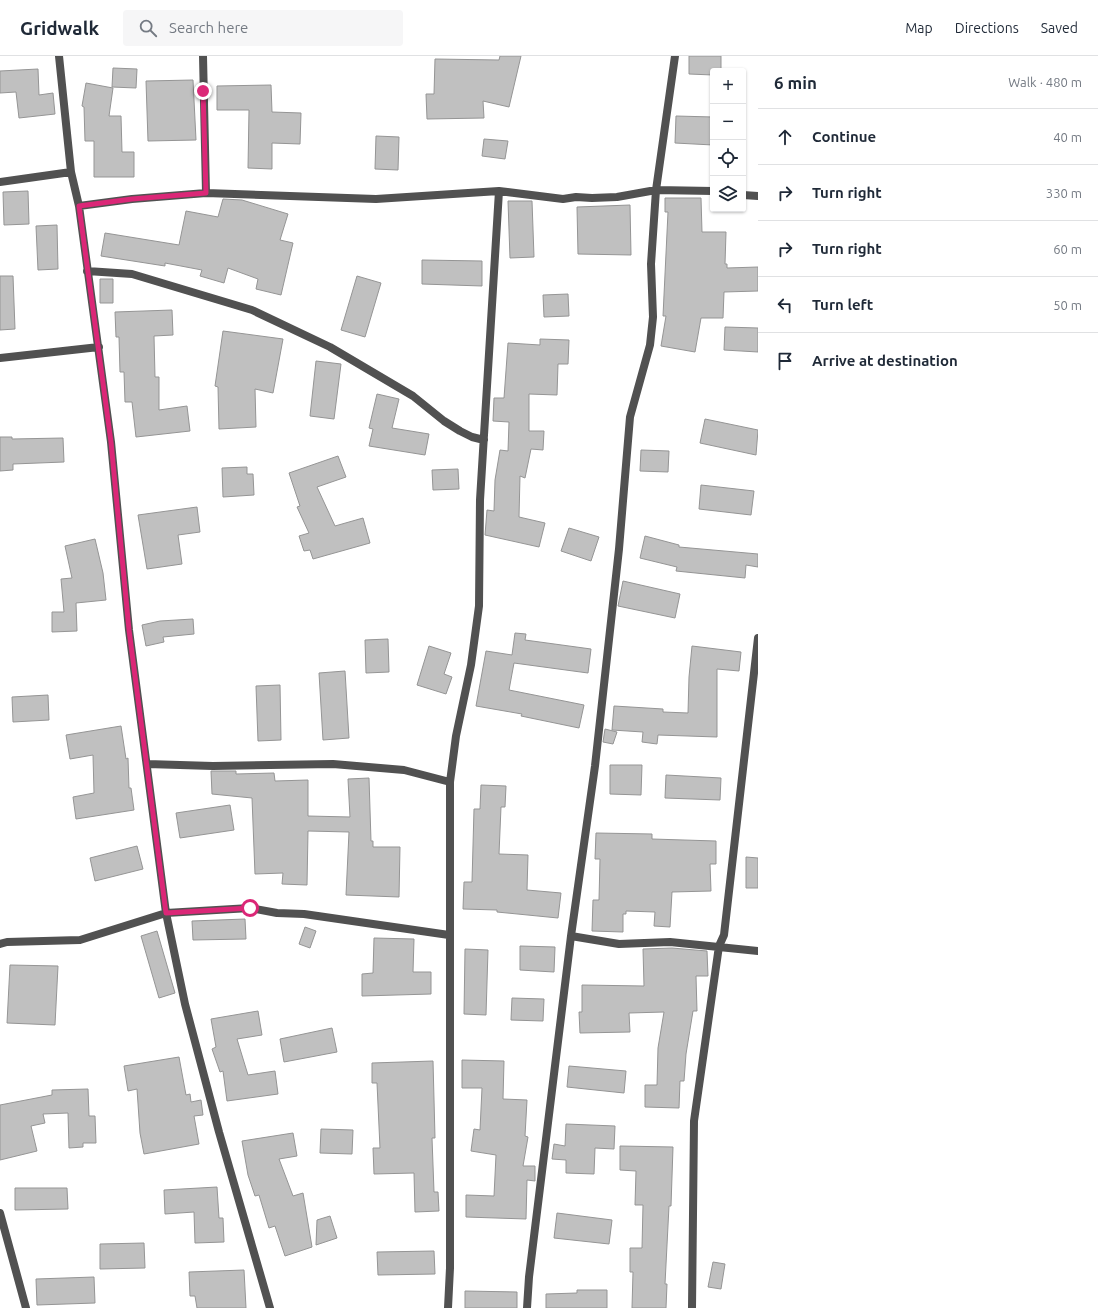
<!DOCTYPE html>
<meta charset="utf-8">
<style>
body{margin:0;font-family:Ubuntu,sans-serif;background:#f6f6f7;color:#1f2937}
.controls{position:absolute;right:12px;top:12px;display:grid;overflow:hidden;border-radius:4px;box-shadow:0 1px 3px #0004}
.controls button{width:36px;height:36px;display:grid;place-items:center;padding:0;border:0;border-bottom:1px solid #e0e1e3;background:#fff;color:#1f2937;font:20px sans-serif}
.stop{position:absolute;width:12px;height:12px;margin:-9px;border:3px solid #db2777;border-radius:50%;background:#fff}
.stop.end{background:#db2777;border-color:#fff;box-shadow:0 1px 4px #0008}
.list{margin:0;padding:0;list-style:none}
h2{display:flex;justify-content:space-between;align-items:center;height:52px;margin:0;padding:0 16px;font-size:17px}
h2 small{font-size:13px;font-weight:400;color:#747a83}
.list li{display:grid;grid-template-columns:26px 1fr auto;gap:12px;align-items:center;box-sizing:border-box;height:56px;padding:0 16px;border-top:1px solid #e0e1e3}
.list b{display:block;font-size:15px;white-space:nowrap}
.list em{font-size:13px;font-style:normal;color:#747a83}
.icon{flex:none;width:22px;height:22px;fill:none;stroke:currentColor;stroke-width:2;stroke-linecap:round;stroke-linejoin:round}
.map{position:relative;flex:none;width:758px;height:1252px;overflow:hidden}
header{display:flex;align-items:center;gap:24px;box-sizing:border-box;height:56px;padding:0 20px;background:#fff;border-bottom:1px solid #e0e1e3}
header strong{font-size:19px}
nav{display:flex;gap:22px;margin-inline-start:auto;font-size:14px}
.search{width:280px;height:36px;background:#f6f6f7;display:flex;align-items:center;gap:10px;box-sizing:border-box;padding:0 14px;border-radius:4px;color:#747a83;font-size:15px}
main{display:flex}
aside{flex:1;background:#fff}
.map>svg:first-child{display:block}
.building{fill:#c0c0c0;stroke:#959595}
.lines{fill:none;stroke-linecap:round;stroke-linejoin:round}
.street{stroke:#515151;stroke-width:8}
.route{stroke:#db2777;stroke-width:5}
</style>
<header>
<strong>Gridwalk</strong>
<div class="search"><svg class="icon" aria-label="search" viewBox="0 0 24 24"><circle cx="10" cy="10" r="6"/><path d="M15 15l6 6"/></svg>Search here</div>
<nav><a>Map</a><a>Directions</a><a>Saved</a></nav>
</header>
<main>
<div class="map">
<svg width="758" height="1252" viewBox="0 0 758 1252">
<rect width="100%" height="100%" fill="#fff"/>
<path class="building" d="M 500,0 L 521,0 L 509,51 L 483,45 L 484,62 L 427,63 L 426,38 L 434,38 L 435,3 L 499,4 Z
M 689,0 L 721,0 L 721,15 L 713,15 L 713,19 L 689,18 Z
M 113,12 L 137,13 L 136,32 L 112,31 Z
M 38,13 L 39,39 L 53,37 L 55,58 L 19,62 L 16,36 L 0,37 L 0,15 Z
M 193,24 L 196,84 L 148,85 L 146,25 Z
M 86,27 L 113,32 L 109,60 L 121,60 L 122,96 L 134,96 L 134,121 L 94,121 L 94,85 L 85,85 L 84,51 L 82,50 Z
M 271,29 L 272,56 L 301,57 L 300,88 L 272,87 L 272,113 L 248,112 L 249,54 L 217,54 L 217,30 Z
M 676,60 L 713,61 L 713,89 L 675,87 Z
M 376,80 L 399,81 L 398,114 L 375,113 Z
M 484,83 L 508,85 L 505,103 L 482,100 Z
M 28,135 L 29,168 L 4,169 L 3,136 Z
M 665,142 L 701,142 L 702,176 L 726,176 L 725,208 L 727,208 L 727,212 L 758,211 L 758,235 L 724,236 L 723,262 L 701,262 L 695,296 L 661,290 L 666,260 L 663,260 L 668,156 L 665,156 Z
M 223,143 L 242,144 L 288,158 L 280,184 L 293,187 L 281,239 L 256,233 L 258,223 L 228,212 L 224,227 L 200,220 L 202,214 L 165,207 L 165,210 L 101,200 L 105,177 L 179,189 L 186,155 L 218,161 Z
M 508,145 L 532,145 L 534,201 L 510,202 Z
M 630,149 L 631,199 L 578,198 L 577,151 Z
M 57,169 L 58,213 L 38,214 L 36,170 Z
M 422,204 L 482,205 L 482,230 L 422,228 Z
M 0,220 L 13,220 L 15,273 L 0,274 Z
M 357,220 L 381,227 L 365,281 L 341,274 Z
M 100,223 L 113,223 L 113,247 L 100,247 Z
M 568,238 L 569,260 L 544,261 L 543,239 Z
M 172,254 L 173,279 L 154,280 L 155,321 L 159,321 L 159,354 L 187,350 L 190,375 L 136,381 L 132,346 L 125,346 L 124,316 L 120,316 L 119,281 L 116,281 L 115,256 Z
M 725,271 L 758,272 L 758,296 L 724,294 Z
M 223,275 L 283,283 L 273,337 L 255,333 L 256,371 L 219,373 L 218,331 L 215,330 Z
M 540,283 L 569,284 L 568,308 L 558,308 L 557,339 L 529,338 L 529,375 L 544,375 L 543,394 L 531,393 L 525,422 L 520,420 L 519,461 L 545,467 L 539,491 L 485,479 L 487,454 L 494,455 L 495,424 L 500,394 L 508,395 L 509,366 L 493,365 L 494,342 L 504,342 L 508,287 L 540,289 Z
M 316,305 L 341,308 L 334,363 L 310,360 Z
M 377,338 L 399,343 L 392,372 L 429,378 L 425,399 L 369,390 L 373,373 L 369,372 Z
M 705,363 L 758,374 L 756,399 L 700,387 Z
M 0,381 L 12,381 L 12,383 L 63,382 L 64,406 L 13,408 L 13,414 L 0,415 Z
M 641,394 L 669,395 L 668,416 L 640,415 Z
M 338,400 L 346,421 L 317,431 L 335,470 L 363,462 L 370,487 L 313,503 L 310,494 L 304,495 L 299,480 L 309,477 L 297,451 L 300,450 L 289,417 Z
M 247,411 L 247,418 L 253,418 L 254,439 L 223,441 L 222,412 Z
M 458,413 L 459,433 L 433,434 L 432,414 Z
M 701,429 L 754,435 L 751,459 L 699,453 Z
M 197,451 L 200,476 L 178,479 L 182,508 L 147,513 L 138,459 Z
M 569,472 L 599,481 L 591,505 L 561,495 Z
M 645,480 L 679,489 L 679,491 L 758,498 L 758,511 L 746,509 L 745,522 L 676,515 L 677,511 L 640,502 Z
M 95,483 L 103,517 L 106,544 L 76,547 L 77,575 L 52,576 L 52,556 L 64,556 L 61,523 L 72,522 L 65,490 Z
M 623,525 L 680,538 L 675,562 L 618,550 Z
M 193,563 L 194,578 L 163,581 L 164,586 L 146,590 L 142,569 L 160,565 Z
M 515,577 L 526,578 L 525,584 L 591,593 L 588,617 L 514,607 L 509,634 L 584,649 L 579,672 L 521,660 L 522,658 L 476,650 L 486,595 L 512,599 Z
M 388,583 L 389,616 L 366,617 L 365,584 Z
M 429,590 L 451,597 L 444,618 L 452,621 L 446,638 L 417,629 Z
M 692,590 L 741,596 L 739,615 L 717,613 L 717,681 L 658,679 L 657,688 L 642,686 L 643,676 L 612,674 L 614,650 L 663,653 L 663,656 L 688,657 L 689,621 Z
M 345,615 L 349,682 L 323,684 L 319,617 Z
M 280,629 L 281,684 L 258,685 L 256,630 Z
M 48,639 L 49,664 L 13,666 L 12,641 Z
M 121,670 L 126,703 L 128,702 L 129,732 L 131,732 L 134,754 L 76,763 L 73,741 L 94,737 L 93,699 L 70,703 L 66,679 Z
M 605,673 L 617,676 L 613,688 L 603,686 Z
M 610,709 L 642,709 L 641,739 L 610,738 Z
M 211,715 L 236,715 L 236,718 L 274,717 L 275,725 L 308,724 L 308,760 L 350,761 L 348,723 L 369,722 L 371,785 L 373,785 L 373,791 L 400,791 L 399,841 L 346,839 L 349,776 L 308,775 L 307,829 L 282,828 L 283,817 L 255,818 L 252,742 L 212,738 Z
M 666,719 L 721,722 L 720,744 L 665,742 Z
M 481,729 L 506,730 L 505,751 L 501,751 L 499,798 L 528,799 L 527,834 L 561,837 L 558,862 L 497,856 L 497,854 L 463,853 L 464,826 L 472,826 L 474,753 L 480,753 Z
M 230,749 L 234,774 L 180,782 L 176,757 Z
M 596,777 L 652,778 L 652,783 L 716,785 L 716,808 L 710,808 L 711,835 L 672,836 L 670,871 L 654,870 L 655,856 L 626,855 L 626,858 L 623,858 L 623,876 L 592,875 L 593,844 L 599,844 L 600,803 L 595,803 Z
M 137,790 L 143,813 L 95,825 L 90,802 Z
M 746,801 L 758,802 L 758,832 L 746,832 Z
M 245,863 L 246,883 L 193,884 L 192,865 Z
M 305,871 L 316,875 L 310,892 L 299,888 Z
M 157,875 L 175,937 L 159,942 L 141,880 Z
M 374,882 L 414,883 L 413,916 L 431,916 L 431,938 L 362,940 L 362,918 L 373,917 Z
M 520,890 L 555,891 L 554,916 L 520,914 Z
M 672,892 L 707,895 L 708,920 L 696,920 L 697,955 L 693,955 L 686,998 L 684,1025 L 680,1025 L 679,1052 L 645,1051 L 645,1029 L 657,1029 L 658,992 L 664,956 L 629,957 L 630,976 L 580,977 L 579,956 L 582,956 L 582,929 L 644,930 L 643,893 Z
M 465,893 L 488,894 L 486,959 L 464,958 Z
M 10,909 L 58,910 L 55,969 L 7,967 Z
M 512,942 L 544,943 L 543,965 L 511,964 Z
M 258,955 L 262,979 L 237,983 L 248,1019 L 275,1015 L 278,1038 L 227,1045 L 223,1015 L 220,1016 L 212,993 L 216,991 L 211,963 Z
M 332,972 L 337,996 L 284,1006 L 280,983 Z
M 179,1001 L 186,1039 L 190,1038 L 191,1046 L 201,1044 L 203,1059 L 194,1060 L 199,1088 L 144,1098 L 140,1077 L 137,1033 L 128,1035 L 124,1010 Z
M 462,1004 L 504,1005 L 503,1043 L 527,1044 L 525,1080 L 528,1081 L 523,1110 L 535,1110 L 535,1125 L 527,1124 L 526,1163 L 466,1161 L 466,1139 L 494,1140 L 496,1099 L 471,1095 L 474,1073 L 480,1074 L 482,1032 L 462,1032 Z
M 433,1005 L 435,1082 L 432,1082 L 434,1136 L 438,1136 L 439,1155 L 415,1156 L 414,1117 L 374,1118 L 373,1092 L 380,1092 L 377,1027 L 372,1027 L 372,1007 Z
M 569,1010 L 626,1015 L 624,1037 L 567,1031 Z
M 88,1033 L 89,1060 L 95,1060 L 96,1087 L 83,1087 L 83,1091 L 69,1092 L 68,1057 L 43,1058 L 45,1067 L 31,1070 L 37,1095 L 0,1104 L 0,1049 L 52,1039 L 52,1034 Z
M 566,1068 L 615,1070 L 614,1093 L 595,1092 L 594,1118 L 566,1117 L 566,1104 L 552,1103 L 554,1088 L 565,1090 Z
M 321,1073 L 353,1074 L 352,1098 L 320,1097 Z
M 293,1077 L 297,1100 L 279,1103 L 293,1140 L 303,1137 L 312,1191 L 285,1200 L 275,1170 L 269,1172 L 259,1139 L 255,1140 L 248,1119 L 242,1085 Z
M 620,1090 L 673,1091 L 671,1150 L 669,1150 L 665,1228 L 667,1228 L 666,1252 L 632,1252 L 633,1216 L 630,1216 L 630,1192 L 642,1192 L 643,1149 L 635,1149 L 636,1115 L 620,1114 Z
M 217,1131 L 219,1162 L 223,1162 L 224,1186 L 195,1187 L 194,1156 L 165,1158 L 164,1134 Z
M 15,1132 L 67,1132 L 68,1153 L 15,1154 Z
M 557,1157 L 612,1164 L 609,1188 L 554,1182 Z
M 330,1160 L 337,1182 L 316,1189 L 317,1164 Z
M 144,1187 L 145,1212 L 100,1213 L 100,1188 Z
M 434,1195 L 435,1218 L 378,1219 L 377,1196 Z
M 713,1206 L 725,1208 L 721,1233 L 708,1231 Z
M 244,1214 L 246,1252 L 197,1252 L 195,1240 L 190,1240 L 189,1216 Z
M 94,1221 L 95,1247 L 37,1249 L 36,1223 Z
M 577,1234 L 607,1234 L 607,1252 L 546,1252 L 546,1238 L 577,1237 Z
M 465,1235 L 517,1236 L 517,1252 L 465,1252 Z"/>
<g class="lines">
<path class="street" d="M 59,0 L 71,116 L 79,150 L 111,386 L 129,574 L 166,857 L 185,948 L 219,1076 L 270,1252
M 203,0 L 206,137
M 0,126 L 71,116
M 743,139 L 758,140
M 79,150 L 132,143 L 206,137 L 376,143 L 499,135 L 563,143 L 576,141 L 592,142 L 617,141 L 656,134 L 713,135
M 87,215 L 132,218 L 252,254 L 330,291 L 413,340 L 444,365 L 460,375 L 472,381 L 484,384
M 0,302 L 99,291
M 147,708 L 213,710 L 333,708 L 404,714 L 450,726
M 571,880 L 619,888 L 670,886 L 758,895
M 0,888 L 7,886 L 80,884 L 166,857 L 250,852 L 277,857 L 304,858 L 449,879
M 0,1157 L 26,1252
M 448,1252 L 450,1212 L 450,726 L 456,680 L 471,609 L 479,550 L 480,444 L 499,135
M 527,1252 L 529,1221 L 571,880 L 595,710 L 619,493 L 630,361 L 650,289 L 653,261 L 651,208 L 656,134 L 675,0
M 692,1252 L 694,1065 L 719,890 L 724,879 L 758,582"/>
</g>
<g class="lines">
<path class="route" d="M 203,35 L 206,137 L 132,143 L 79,150 L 111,386 L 129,574 L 166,857 L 250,852"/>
</g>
</svg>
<div class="controls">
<button>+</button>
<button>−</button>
<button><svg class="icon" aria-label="locate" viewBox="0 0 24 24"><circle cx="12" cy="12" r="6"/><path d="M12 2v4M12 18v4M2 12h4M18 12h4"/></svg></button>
<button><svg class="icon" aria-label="layers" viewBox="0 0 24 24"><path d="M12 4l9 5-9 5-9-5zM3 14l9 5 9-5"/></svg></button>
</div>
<div class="stop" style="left:250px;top:852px"></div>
<div class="stop end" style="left:203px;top:35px"></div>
</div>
<aside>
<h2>6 min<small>Walk · 480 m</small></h2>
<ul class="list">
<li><svg class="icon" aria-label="ahead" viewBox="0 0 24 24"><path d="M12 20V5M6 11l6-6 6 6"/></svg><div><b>Continue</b></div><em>40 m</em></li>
<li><svg class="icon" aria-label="right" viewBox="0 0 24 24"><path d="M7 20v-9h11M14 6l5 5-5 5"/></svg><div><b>Turn right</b></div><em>330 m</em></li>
<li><svg class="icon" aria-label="right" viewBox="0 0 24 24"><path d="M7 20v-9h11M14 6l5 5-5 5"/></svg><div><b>Turn right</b></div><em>60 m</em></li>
<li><svg class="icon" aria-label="left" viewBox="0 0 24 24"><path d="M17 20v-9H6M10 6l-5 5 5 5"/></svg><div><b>Turn left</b></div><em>50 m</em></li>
<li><svg class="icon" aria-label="arrive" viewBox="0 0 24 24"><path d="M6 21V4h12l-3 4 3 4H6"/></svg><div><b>Arrive at destination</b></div></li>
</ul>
</aside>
</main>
